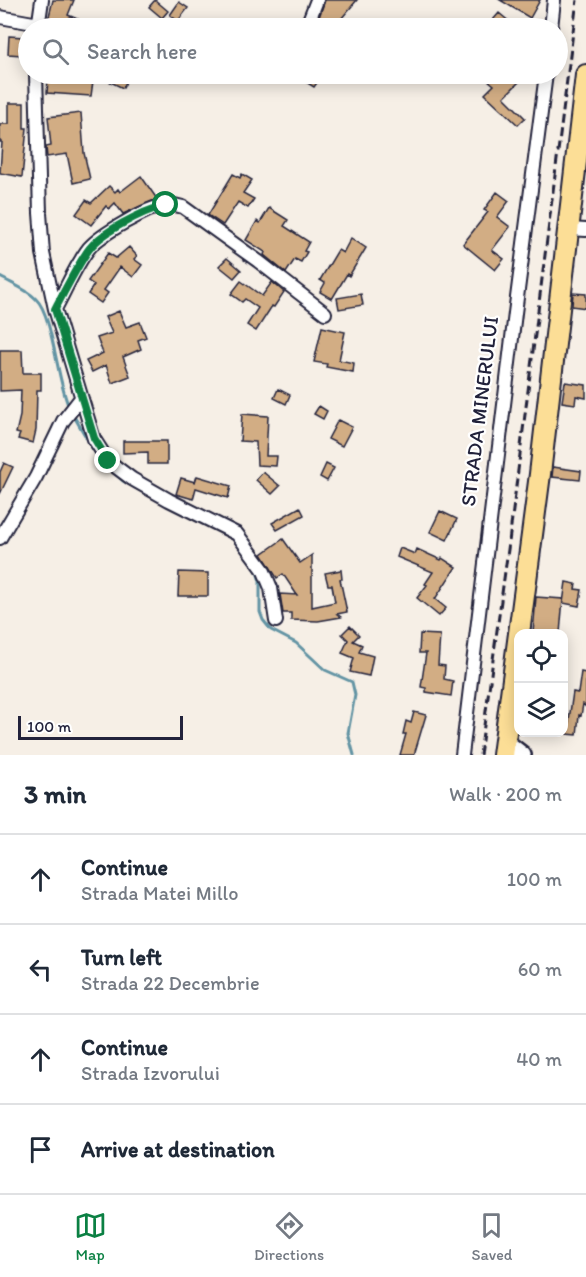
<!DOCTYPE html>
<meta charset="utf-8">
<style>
body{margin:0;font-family:Itim,sans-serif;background:#f6f6f7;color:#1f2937}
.controls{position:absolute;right:18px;bottom:18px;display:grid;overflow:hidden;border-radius:12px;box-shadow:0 3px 15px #0003}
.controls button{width:54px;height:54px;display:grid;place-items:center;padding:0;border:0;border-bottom:2px solid #e0e1e3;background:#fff;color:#1f2937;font:30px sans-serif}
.scale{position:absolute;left:18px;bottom:15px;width:165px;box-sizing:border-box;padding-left:6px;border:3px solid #22223b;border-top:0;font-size:16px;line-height:21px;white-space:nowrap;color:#22223b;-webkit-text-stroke:4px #fff;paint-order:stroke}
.stop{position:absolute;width:18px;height:18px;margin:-14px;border:4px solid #0b8043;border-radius:50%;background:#fff}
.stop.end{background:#0b8043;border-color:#fff;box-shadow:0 2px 6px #0008}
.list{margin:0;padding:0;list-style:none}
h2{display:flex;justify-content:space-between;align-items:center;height:78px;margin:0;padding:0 24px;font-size:26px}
h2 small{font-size:20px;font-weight:400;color:#747a83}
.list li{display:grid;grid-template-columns:39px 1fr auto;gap:18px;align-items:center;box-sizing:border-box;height:90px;padding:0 24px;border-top:2px solid #e0e1e3}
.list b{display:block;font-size:22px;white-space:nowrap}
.list p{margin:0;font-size:20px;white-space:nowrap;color:#747a83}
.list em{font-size:20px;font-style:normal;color:#747a83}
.icon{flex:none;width:33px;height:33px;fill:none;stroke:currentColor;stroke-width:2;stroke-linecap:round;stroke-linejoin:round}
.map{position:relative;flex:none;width:586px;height:755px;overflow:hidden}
.search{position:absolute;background:#fff;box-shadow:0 3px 15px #0003;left:18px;right:18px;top:18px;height:66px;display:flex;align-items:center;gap:15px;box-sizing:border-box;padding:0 21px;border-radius:33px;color:#747a83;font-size:22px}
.sheet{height:438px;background:#fff}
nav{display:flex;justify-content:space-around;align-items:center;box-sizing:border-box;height:84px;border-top:2px solid #e0e1e3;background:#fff;font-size:16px;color:#747a83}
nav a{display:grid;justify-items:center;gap:3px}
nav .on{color:#0b8043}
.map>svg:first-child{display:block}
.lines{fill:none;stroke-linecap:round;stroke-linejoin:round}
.stream{stroke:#6394a4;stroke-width:3}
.building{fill:#d2ad84;stroke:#22223b;stroke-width:1.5}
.minor-casing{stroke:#22223b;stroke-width:16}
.tertiary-casing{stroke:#22223b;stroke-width:20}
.primary-casing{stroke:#22223b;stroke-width:24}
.minor{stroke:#fff;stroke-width:12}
.tertiary{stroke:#fff;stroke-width:15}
.primary{stroke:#fcde96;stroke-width:20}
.rail{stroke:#22223b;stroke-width:3;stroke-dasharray:9 4.5;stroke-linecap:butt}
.route{stroke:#0b8043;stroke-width:8}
.labels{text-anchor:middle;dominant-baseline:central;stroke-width:4.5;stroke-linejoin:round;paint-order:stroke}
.street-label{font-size:21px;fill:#22223b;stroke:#fff}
</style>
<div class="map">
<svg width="586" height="755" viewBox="0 0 586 755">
<rect width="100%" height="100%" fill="#f6efe6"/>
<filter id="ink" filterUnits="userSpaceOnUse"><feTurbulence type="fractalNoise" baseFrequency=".0167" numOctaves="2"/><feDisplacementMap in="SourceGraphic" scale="12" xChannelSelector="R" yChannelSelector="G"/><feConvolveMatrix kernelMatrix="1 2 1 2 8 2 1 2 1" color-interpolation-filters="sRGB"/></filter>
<g filter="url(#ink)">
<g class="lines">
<path class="stream" d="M 0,277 C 12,284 27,289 36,299 C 53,315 57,382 69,407
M 72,413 L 96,454
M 113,472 L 123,481 L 150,496
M 256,569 L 260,581 L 260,612 L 263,620 L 271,630 L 296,643 L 325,670 L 352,682 L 355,695 L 348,733 L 354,755"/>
</g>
<path class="building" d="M 53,0 L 74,0 L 68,15 L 99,28 L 46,28 Z
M 155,0 L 168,11 L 162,18 L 149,7 Z
M 325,0 L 357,0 L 341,19 L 360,28 L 321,28 L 316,26 Z
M 500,0 L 540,0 L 530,18 Z
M 179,2 L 188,8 L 178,21 L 170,15 Z
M 499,13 L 517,28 L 486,28 Z
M 9,36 L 23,37 L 22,55 L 8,54 Z
M 79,74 L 130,74 L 123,88 L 94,74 L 91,96 L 47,93 L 48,79 L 78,82 Z
M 293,74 L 310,74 L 319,80 L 314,87 Z
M 495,74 L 527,74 L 504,97 L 525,118 L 518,125 L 485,94 L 494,85 L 488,80 Z
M 9,103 L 24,103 L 24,128 L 27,128 L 22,177 L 0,173 L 2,142 L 0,142 L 0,124 L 9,124 Z
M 81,113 L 84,153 L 90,179 L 73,183 L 67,154 L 47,157 L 46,147 L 51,146 L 48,117 Z
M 233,174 L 240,178 L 242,174 L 252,180 L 243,193 L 254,199 L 248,208 L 238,202 L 223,225 L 208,215 Z
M 141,176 L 157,199 L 123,214 L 115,203 L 109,209 L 106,206 L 91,225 L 76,214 L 86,200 L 91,203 L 109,186 L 115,192 L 118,189 L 120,192 Z
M 497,192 L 509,201 L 497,217 L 510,227 L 492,250 L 504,259 L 495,270 L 463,244 L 488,212 L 484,210 Z
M 269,208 L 288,220 L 284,226 L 309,242 L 304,251 L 307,252 L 301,262 L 295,259 L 286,273 L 264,255 L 265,252 L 246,240 L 257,221 L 260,223 Z
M 351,238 L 366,248 L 349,276 L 347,274 L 332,299 L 320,292 L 325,283 L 320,280 L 338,250 L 343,253 Z
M 129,247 L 137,256 L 134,259 L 142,265 L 133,277 L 120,267 L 104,290 L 108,293 L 101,303 L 88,294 L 94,285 L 88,281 L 108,253 L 116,258 Z
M 227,258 L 241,270 L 234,278 L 219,266 Z
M 241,281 L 262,296 L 272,282 L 284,292 L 274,307 L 272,306 L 256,331 L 247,325 L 258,308 L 245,299 L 242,302 L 231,294 Z
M 573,293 L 586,294 L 586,308 L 572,306 Z
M 361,294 L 363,305 L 339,309 L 337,298 Z
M 119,311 L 126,327 L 140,322 L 146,337 L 138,340 L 141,349 L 123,357 L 130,376 L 112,383 L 106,365 L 92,372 L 86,361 L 103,353 L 97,338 L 112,333 L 105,317 Z
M 322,327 L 345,332 L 339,360 L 354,363 L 353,372 L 326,367 L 327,364 L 314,362 Z
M 0,350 L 22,350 L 23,373 L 41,373 L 41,390 L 37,390 L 36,430 L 33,443 L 18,439 L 20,434 L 16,433 L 20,416 L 21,390 L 0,391 Z
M 565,382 L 586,385 L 586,398 L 576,396 L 575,404 L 562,402 Z
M 278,389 L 290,395 L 286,404 L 274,398 Z
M 319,406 L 327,411 L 323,419 L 314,414 Z
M 242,414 L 268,416 L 266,456 L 277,456 L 276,466 L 257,465 L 256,442 L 240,441 Z
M 338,420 L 352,427 L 342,446 L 328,439 Z
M 123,441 L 167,441 L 167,464 L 148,464 L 148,452 L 123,453 Z
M 4,463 L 13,467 L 0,494 L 0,472 Z
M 326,464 L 334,468 L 327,481 L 320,477 Z
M 553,467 L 581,471 L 580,480 L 552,477 Z
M 263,472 L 280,486 L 272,494 L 256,480 Z
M 197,476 L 231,486 L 228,498 L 196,488 L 193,499 L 176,494 L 181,478 L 195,482 Z
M 300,507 L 304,515 L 277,530 L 272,523 Z
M 440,511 L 457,519 L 447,540 L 430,532 Z
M 283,539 L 300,563 L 312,555 L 312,607 L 335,602 L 332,585 L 328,585 L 325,573 L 341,570 L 342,579 L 340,579 L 347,612 L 337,614 L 341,617 L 318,621 L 291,620 L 291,613 L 283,613 L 280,594 L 297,595 L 283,574 L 277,578 L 262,554 Z
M 400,548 L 415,554 L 417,549 L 441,560 L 442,558 L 456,567 L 435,599 L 446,608 L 439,616 L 417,598 L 427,585 L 425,584 L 433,572 L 397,557 Z
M 179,572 L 208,573 L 208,596 L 178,596 Z
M 566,582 L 576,584 L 575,589 L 582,590 L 579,606 L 563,603 Z
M 536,597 L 563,599 L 560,633 L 533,633 Z
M 350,626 L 359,635 L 353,641 L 362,645 L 359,652 L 373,656 L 369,676 L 350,672 L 354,658 L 342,653 L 348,640 L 342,634 Z
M 420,634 L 440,635 L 438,665 L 445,666 L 444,679 L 453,681 L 451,696 L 426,692 L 426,688 L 421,687 L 426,653 L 419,653 Z
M 581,672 L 586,673 L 586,707 L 583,704 L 581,716 L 579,715 L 577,735 L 567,734 L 573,692 L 578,693 Z
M 414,712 L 426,715 L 414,755 L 400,755 L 406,734 L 403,734 L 406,721 L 411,723 Z"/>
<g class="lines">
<defs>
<path id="minor" d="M 0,17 L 39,24
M 38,28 L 42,0
M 306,28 L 317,0
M 551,28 L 554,0
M 36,74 L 40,213 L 43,253 L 55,309 L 94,439 L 108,461 L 132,479 L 169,500 L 237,534 L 263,569 L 271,588 L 276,621
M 569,229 L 586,230
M 55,309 C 66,289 75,266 89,248 C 101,234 147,208 165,205 C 172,204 177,205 183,207 L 258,261 L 325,313
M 0,538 L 36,477 L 63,421 L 81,398
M 462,755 L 515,313 L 546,74"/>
<path id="tertiary" d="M 505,741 L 523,755"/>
<path id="primary" d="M 503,755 L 540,474 L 586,75"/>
</defs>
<use href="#minor" class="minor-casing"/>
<use href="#tertiary" class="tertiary-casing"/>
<use href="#primary" class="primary-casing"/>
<use href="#minor" class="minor"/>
<use href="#tertiary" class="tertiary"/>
<use href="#primary" class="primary"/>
<path class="rail" d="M 480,755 L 509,542 L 577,0"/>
</g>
</g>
<g class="lines" filter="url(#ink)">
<path class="route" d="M 108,461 L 94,438 L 55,309 C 65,290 75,270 87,252 C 100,232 143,211 166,205"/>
</g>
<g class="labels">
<g class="street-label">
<text transform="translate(479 411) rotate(-83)">STRADA MINERULUI</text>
</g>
</g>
</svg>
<div class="controls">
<button><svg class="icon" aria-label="locate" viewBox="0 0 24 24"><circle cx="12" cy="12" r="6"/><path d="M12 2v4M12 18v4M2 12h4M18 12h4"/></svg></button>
<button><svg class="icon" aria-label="layers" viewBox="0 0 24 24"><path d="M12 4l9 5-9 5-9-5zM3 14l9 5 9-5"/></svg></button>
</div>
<div class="scale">100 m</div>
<div class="stop" style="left:166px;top:205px"></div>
<div class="stop end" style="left:108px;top:461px"></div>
<div class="search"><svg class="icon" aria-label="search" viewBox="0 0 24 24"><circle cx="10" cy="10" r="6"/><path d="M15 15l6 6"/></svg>Search here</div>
</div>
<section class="sheet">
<h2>3 min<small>Walk · 200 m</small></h2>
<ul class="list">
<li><svg class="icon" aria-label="ahead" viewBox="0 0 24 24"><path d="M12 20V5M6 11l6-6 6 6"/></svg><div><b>Continue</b><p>Strada Matei Millo</p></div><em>100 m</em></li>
<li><svg class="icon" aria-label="left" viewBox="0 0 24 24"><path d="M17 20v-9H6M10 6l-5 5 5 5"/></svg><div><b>Turn left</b><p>Strada 22 Decembrie</p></div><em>60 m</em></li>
<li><svg class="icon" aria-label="ahead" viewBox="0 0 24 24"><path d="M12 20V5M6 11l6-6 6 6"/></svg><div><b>Continue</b><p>Strada Izvorului</p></div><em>40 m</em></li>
<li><svg class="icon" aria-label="arrive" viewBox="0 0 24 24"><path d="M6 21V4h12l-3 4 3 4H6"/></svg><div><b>Arrive at destination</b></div></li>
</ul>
</section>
<nav>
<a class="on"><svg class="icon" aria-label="map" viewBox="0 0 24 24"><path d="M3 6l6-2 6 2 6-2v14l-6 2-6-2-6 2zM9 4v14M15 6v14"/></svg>Map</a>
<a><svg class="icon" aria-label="directions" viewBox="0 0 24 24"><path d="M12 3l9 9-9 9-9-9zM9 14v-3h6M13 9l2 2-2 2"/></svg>Directions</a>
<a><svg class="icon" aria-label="saved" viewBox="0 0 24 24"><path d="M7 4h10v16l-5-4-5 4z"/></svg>Saved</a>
</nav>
